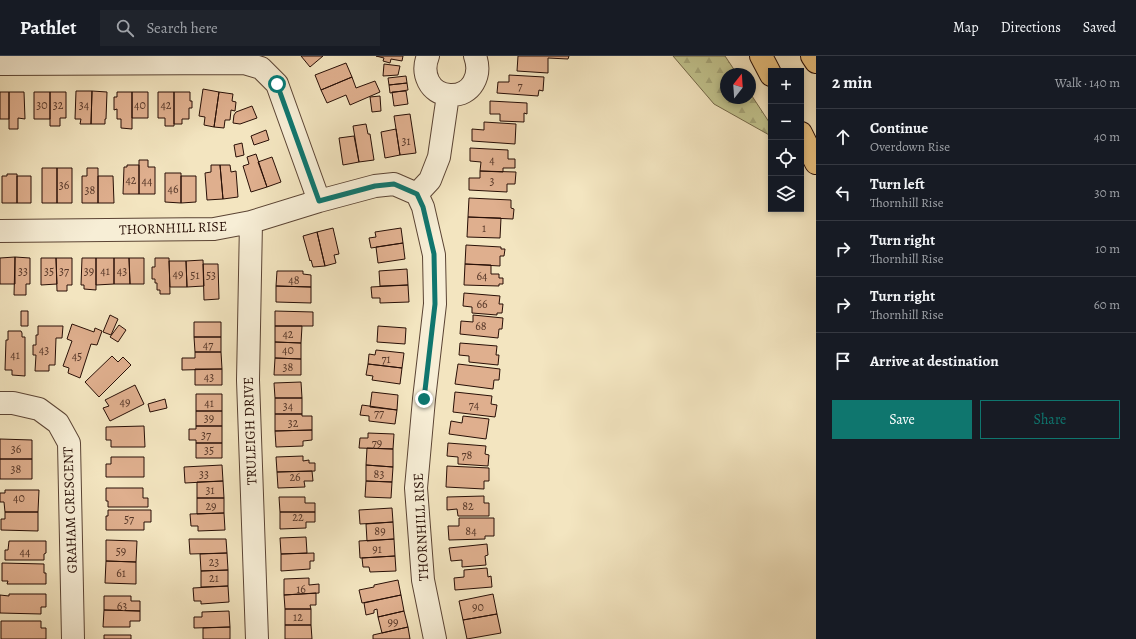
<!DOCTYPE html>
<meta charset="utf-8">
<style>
body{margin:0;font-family:Alegreya,serif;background:#20242c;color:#f1f3f6}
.controls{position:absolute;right:12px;top:12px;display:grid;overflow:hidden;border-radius:0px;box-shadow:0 2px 6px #0003}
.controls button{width:36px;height:36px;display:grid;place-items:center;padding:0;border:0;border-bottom:1px solid #363941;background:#171b24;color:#f1f3f6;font:20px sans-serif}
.compass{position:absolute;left:720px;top:12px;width:36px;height:36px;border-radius:50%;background:#171b24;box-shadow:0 2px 6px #0003;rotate:17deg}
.stop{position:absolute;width:12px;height:12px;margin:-9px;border:3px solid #0f766e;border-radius:50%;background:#fff}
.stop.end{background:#0f766e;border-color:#fff;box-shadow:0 1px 4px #0008}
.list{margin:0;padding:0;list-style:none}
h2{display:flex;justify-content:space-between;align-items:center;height:52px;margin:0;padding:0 16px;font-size:17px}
h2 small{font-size:13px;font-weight:400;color:#9ea1a6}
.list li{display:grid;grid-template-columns:26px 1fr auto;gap:12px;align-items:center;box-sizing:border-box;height:56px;padding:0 16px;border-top:1px solid #363941}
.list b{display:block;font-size:15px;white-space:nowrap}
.list p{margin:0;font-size:13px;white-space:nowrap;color:#9ea1a6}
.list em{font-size:13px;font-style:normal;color:#9ea1a6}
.actions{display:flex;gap:8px;padding:12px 16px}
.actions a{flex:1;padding:9px 0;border:1px solid #0f766e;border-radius:0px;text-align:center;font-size:14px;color:#0f766e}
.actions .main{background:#0f766e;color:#fff}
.icon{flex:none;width:22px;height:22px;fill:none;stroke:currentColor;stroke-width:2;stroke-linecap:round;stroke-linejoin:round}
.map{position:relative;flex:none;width:816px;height:583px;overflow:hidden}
header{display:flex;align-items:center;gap:24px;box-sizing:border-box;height:56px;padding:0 20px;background:#171b24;border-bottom:1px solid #363941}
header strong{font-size:19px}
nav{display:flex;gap:22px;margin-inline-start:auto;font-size:14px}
.search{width:280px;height:36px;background:#20242c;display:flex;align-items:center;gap:10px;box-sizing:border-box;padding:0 14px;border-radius:0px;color:#9ea1a6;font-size:15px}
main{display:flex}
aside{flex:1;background:#171b24}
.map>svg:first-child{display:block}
.forest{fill:url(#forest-firs);stroke:#74694a}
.building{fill:#dfaf8e;stroke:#280f06}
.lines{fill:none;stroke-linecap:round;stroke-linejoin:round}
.minor-casing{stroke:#5b4434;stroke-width:24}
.highway-casing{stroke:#280f06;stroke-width:24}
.minor{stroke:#f7eed6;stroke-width:22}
.highway{stroke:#eac280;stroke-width:22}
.route{stroke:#0f766e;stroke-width:5}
.labels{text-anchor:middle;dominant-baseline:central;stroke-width:3;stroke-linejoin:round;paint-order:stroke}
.number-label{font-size:12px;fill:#563728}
.street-label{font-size:14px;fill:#280f06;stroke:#f7eed6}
</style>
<header>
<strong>Pathlet</strong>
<div class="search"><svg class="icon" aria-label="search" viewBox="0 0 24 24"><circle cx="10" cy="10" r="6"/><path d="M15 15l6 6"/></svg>Search here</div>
<nav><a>Map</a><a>Directions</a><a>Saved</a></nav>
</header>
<main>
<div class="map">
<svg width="816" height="583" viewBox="0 0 816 583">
<defs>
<pattern id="forest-firs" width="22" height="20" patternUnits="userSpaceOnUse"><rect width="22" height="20" fill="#c1c38e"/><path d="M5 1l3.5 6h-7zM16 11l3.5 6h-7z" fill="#a6a679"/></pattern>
</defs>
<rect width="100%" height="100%" fill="#f3e5c0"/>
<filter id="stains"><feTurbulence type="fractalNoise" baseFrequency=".005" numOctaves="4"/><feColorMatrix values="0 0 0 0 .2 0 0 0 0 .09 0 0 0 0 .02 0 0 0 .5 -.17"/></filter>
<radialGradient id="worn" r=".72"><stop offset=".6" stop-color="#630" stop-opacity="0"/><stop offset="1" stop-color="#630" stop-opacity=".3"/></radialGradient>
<path class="forest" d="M 673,0 L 725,0 L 737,18 L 726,18 L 726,42 L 750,42 L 750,37 L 771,69 L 771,80 L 714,48 Z"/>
<path class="building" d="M 301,0 L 323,0 L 310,11 Z
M 376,0 L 403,0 L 402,5 L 391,3 L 390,7 L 383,5 L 384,2 Z
M 518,0 L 569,0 L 568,3 L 548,2 L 548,17 L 517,15 Z
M 346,7 L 352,21 L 321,34 L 315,19 Z
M 384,8 L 400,10 L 398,19 L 383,20 Z
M 509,19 L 544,21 L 543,35 L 539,34 L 538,40 L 497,37 L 498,26 L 509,26 Z
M 406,20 L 407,27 L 389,29 L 388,22 Z
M 352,21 L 356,32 L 375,25 L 380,36 L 350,49 L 346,39 L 327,47 L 321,34 Z
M 407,27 L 408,34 L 390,37 L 389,29 Z
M 203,33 L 219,36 L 214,71 L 204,69 L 205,61 L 199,60 Z
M 76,35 L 92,35 L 91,68 L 80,68 L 81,63 L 75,63 Z
M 92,35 L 107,36 L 106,63 L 105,63 L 105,68 L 91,68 Z
M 406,35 L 408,48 L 394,50 L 392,36 Z
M 0,36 L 9,36 L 9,63 L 0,63 Z
M 9,36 L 24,36 L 25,63 L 18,62 L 18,73 L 9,73 Z
M 34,36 L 50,36 L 50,63 L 34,63 Z
M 50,36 L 66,36 L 66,62 L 60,62 L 60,70 L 50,70 Z
M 117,36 L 132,36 L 132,73 L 121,72 L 121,63 L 117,63 L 117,53 L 114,54 L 114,41 L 117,41 Z
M 132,36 L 148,36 L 148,62 L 132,62 Z
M 158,36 L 174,36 L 174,70 L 165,70 L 165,62 L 158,62 Z
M 174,36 L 190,36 L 190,45 L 192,45 L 192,52 L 189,52 L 189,63 L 182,63 L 182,68 L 174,68 Z
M 219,36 L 233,38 L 232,45 L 236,46 L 235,55 L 231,54 L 230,64 L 225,64 L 224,72 L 214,71 Z
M 380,40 L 381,55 L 372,56 L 370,41 Z
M 490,45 L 527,47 L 527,58 L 524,57 L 524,66 L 500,65 L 500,58 L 490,58 Z
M 252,50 L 257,62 L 240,68 L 233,67 L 234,59 L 236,56 Z
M 410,58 L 416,97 L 400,99 L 394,60 Z
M 484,66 L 516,68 L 515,88 L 472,85 L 472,73 L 484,74 Z
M 366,68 L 368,78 L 370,78 L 374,104 L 359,106 L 353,70 Z
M 396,73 L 400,99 L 385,102 L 381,76 Z
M 266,74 L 269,84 L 254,89 L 251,80 Z
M 354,80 L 359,106 L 343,109 L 339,82 Z
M 242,87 L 244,99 L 236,101 L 234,89 Z
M 470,92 L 508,94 L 508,103 L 515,103 L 515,112 L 503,112 L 503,116 L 480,115 L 481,106 L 470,105 Z
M 256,98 L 267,131 L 251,136 L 243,110 L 249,108 L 247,101 Z
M 272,101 L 281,126 L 267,131 L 258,106 Z
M 139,104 L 148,104 L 148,111 L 155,111 L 155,138 L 139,138 Z
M 127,109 L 139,109 L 139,138 L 123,138 L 124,111 L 127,111 Z
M 211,109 L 220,109 L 223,143 L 207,144 L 205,117 L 211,116 Z
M 220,109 L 230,109 L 231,116 L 236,115 L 238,141 L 223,143 Z
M 42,112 L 57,112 L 57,147 L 42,147 Z
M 57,112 L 72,112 L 72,147 L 57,147 Z
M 87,112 L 98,112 L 98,147 L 82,147 L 82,120 L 87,120 Z
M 480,115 L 516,116 L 515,128 L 507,128 L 507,136 L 469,134 L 469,122 L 480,122 Z
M 165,117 L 181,117 L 181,147 L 165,146 Z
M 7,118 L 17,118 L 17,147 L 2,147 L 2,120 L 7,120 Z
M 17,120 L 31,120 L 31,147 L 17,147 Z
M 98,120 L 113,120 L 114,147 L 98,147 Z
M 181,120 L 196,120 L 196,146 L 181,147 Z
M 469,142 L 511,144 L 511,152 L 514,153 L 513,163 L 468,161 Z
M 468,161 L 501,162 L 500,182 L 467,181 Z
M 333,172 L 339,198 L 334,199 L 336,207 L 325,210 L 317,176 Z
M 401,172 L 403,187 L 371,192 L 369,182 L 376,181 L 375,176 Z
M 317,176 L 325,210 L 313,211 L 311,204 L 310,205 L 303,180 Z
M 403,187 L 405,203 L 378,207 L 376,191 Z
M 466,189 L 501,191 L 501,193 L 505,193 L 504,200 L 500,200 L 500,210 L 465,208 Z
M 15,201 L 30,202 L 30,228 L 26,228 L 26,239 L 14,239 Z
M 15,201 L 15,228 L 0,228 L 0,202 Z
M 41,202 L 56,202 L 57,228 L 41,229 Z
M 56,202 L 72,202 L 72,229 L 67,229 L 67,235 L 57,235 Z
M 82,202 L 96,202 L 96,234 L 84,233 L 84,229 L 81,229 Z
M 96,202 L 114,202 L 114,228 L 96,229 Z
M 114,202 L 129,202 L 130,228 L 114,228 Z
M 129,202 L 144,202 L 144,228 L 130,228 Z
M 155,202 L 169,202 L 170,238 L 160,238 L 160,234 L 157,234 L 157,227 L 155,227 L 155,223 L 152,223 L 152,211 L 155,211 Z
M 203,204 L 204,230 L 187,231 L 186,205 Z
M 169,205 L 186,205 L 187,231 L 170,231 Z
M 203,208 L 218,208 L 219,243 L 204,244 Z
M 465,208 L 491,209 L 491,218 L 499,218 L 499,222 L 503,222 L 503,228 L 499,228 L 499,230 L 464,229 Z
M 407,213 L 408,229 L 380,230 L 379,215 Z
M 277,215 L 303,215 L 303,218 L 311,219 L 311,231 L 276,230 Z
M 408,229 L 409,246 L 380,247 L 380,242 L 372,242 L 371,231 Z
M 276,230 L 311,231 L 311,247 L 276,246 Z
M 464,237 L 500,240 L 499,248 L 503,248 L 502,257 L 497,257 L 497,259 L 472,257 L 472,251 L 463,250 Z
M 21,255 L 28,255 L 28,270 L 21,270 Z
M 275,255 L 313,256 L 313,270 L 275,270 Z
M 110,259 L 118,263 L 111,279 L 103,276 Z
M 473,259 L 503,262 L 502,273 L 499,273 L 498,282 L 460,278 L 461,265 L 473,266 Z
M 194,266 L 221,266 L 221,281 L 194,281 Z
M 72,268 L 94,276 L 95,272 L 102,275 L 97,289 L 91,288 L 80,322 L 68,317 L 69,312 L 63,310 L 72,285 L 67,283 Z
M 119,269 L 126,274 L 118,286 L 110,281 Z
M 38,270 L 63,270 L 62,282 L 56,282 L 55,309 L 49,309 L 49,315 L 35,315 L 36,299 L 33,299 L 33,289 L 36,289 L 36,279 L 38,279 Z
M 275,270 L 302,270 L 301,287 L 275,286 Z
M 378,270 L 406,272 L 405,288 L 377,286 Z
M 8,275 L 21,275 L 22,277 L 22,281 L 25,281 L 25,320 L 12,319 L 12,314 L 5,314 L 6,284 L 8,284 Z
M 194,281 L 221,281 L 221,296 L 195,296 Z
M 275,286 L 301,287 L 301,303 L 275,302 Z
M 460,287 L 497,290 L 496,299 L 499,299 L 498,309 L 469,306 L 469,300 L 459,299 Z
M 376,294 L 404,297 L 402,312 L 368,308 L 369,298 L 375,299 Z
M 195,296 L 221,296 L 222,313 L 182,314 L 182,302 L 195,302 Z
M 112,300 L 118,306 L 123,301 L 131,309 L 99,341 L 85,326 Z
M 275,302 L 301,303 L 301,319 L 274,319 Z
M 368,308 L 402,312 L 400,328 L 372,324 L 373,320 L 366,319 Z
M 458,308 L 500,313 L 499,324 L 494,324 L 493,333 L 455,328 Z
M 195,313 L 222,313 L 222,329 L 195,329 Z
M 301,326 L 302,342 L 275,342 L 274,327 Z
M 135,329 L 144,348 L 110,365 L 103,352 L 109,350 L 105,344 Z
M 372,336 L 398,339 L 397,354 L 370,351 Z
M 455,336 L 492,340 L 491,348 L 497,349 L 495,361 L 453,356 Z
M 196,338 L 222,338 L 222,355 L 196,355 Z
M 275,342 L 302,342 L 302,358 L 275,358 Z
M 165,343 L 167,352 L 150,356 L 148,348 Z
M 362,349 L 397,354 L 395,368 L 369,365 L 369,360 L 360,359 Z
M 196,355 L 222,355 L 222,370 L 196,370 Z
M 275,358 L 302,358 L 302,360 L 312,360 L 312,374 L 275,375 Z
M 463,360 L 489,363 L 486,383 L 449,378 L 451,365 L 462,367 Z
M 144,370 L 145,391 L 111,391 L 111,384 L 106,384 L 106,371 Z
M 196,370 L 222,370 L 222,387 L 196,387 L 196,384 L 189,384 L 189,373 L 196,373 Z
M 312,374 L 312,384 L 303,385 L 303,390 L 276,391 L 275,375 Z
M 368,377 L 394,378 L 393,393 L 359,392 L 360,382 L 368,382 Z
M 0,383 L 32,384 L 32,403 L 0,403 Z
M 196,387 L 222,387 L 222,402 L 196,402 Z
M 448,387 L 486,390 L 485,398 L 489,399 L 488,410 L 458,408 L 458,401 L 447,400 Z
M 367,392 L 393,393 L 393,411 L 366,409 Z
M 303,400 L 303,405 L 309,404 L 309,407 L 315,407 L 315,415 L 277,416 L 276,401 Z
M 111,401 L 144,401 L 144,421 L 106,421 L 106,408 L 111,408 Z
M 0,403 L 32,403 L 32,423 L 0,423 Z
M 222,409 L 223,425 L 185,427 L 184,411 Z
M 366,409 L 393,411 L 392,426 L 366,425 Z
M 447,410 L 489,412 L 489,425 L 484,425 L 484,433 L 446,431 Z
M 312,415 L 313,425 L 304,425 L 305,431 L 278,432 L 277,416 Z
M 223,425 L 224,442 L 197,442 L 197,426 Z
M 366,425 L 392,426 L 391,442 L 365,441 Z
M 106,432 L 143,432 L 143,442 L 148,442 L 148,451 L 108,451 L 108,445 L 106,445 Z
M 5,434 L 39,434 L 38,456 L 5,456 L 4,446 L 0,446 L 0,437 L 5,437 Z
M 484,440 L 484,447 L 489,447 L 489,460 L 458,460 L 457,453 L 447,454 L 447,441 Z
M 279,441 L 305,441 L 305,447 L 315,447 L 315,456 L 280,456 Z
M 197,442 L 224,442 L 224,457 L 197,458 Z
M 392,452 L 393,466 L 360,468 L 359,454 Z
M 108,454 L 151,454 L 151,466 L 144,466 L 144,474 L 106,474 L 106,460 L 108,460 Z
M 5,456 L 38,456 L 38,475 L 1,474 L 1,463 L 5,463 Z
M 280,456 L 315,456 L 315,466 L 306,466 L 306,472 L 280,473 Z
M 224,457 L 225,474 L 198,475 L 198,470 L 191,470 L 190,458 Z
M 459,462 L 494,462 L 494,480 L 485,480 L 485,483 L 449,484 L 448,470 L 459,470 Z
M 393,466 L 394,483 L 367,485 L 366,468 Z
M 306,481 L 307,497 L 281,498 L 280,482 Z
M 189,483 L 226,483 L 227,497 L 190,498 Z
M 394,483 L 395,500 L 360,502 L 359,485 Z
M 106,484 L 137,485 L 136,506 L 106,505 Z
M 9,485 L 46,485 L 46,497 L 44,498 L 44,504 L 5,504 L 5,494 L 8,494 Z
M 487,488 L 488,499 L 485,500 L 486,509 L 462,511 L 462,504 L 451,505 L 449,492 Z
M 227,497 L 228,514 L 201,515 L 200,498 Z
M 314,497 L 314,505 L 310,505 L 310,513 L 281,515 L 281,498 Z
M 395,500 L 396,515 L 370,516 L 369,511 L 363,511 L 362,502 Z
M 106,505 L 136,506 L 136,528 L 105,527 Z
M 2,507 L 44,508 L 44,517 L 46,517 L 46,528 L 7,528 L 8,525 L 2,525 Z
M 487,512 L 488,521 L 491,520 L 492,531 L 455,534 L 454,522 L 464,521 L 464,514 Z
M 228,514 L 228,530 L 201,531 L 201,515 Z
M 309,522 L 309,529 L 319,528 L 319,537 L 284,539 L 284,523 Z
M 398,524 L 401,539 L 362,547 L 359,534 L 374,531 L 374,529 Z
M 228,530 L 229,546 L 201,548 L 201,545 L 194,545 L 193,532 Z
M 316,537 L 316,549 L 310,549 L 311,553 L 285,553 L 284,539 Z
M 9,538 L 46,538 L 46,551 L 41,551 L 41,558 L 0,557 L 0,539 L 9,540 Z
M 493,538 L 497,558 L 463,564 L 459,545 Z
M 401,539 L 404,555 L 378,561 L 377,553 L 374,554 L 374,557 L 366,559 L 364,547 Z
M 104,540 L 131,540 L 131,545 L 140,545 L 140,555 L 104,554 Z
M 285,553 L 311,553 L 311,569 L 285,569 Z
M 104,554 L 140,555 L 140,565 L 130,565 L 130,571 L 103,571 Z
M 229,555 L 230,571 L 194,572 L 194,561 L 202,561 L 202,556 Z
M 404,555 L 408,571 L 382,577 L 378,561 Z
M 497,558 L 501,577 L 467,583 L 463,564 Z
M 1,565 L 41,565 L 41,572 L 46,572 L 46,583 L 1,583 Z
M 285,569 L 311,569 L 312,583 L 285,583 Z
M 230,571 L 230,583 L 203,583 L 203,572 Z
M 408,571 L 410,583 L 373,583 L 373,579 Z
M 104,579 L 131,579 L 131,583 L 104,583 Z"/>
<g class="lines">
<defs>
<path id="minor" d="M 428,0 C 421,17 429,38 450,39 C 472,40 482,19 475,0
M 0,8 L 244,7 L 261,12 L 277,28 L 319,145
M 417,138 L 430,124 L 439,101 L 448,39
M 251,166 L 248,324 L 257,583
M 0,175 L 214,173 L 251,166 L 319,145 L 375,130 L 394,128 L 417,138 L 423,151 L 434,199 L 435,248 L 424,343 L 416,432 L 423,524 L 435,583
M 0,347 L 13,347 L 39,353 L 58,367 L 69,387 L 73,583"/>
<path id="highway" d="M 761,0 L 771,19
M 812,0 L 816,6
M 801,77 L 816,107"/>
</defs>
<use href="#minor" class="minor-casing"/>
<use href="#highway" class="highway-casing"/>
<use href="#minor" class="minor"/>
<use href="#highway" class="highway"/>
</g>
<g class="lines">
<path class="route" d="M 277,28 L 319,145 L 375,130 L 394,128 L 417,138 L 423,151 L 434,198 L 435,248 L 424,343"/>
</g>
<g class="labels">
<g class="number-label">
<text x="520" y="30">7</text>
<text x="42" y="49">30</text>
<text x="58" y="49">32</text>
<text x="84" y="49">34</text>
<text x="140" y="49">40</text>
<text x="166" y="49">42</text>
<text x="406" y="85">31</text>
<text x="492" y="104">4</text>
<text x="131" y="124">42</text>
<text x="147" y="125">44</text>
<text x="492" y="125">3</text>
<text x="64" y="129">36</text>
<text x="173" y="133">46</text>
<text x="90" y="134">38</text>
<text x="484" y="172">1</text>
<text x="23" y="215">33</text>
<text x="49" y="215">35</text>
<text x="64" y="215">37</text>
<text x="89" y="215">39</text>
<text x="105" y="215">41</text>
<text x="122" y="215">43</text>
<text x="178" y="218">49</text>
<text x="195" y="219">51</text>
<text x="211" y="219">53</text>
<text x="482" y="220">64</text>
<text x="294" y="224">48</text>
<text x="482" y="248">66</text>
<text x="481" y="270">68</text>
<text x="288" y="278">42</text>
<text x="208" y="289">47</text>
<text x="44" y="294">43</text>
<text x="288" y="294">40</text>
<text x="15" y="299">41</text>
<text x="77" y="300">45</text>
<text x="386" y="303">71</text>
<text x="288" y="311">38</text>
<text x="209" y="321">43</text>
<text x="125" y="346">49</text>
<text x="209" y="347">41</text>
<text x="474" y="349">74</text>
<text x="288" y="350">34</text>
<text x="379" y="357">77</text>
<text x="209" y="362">39</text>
<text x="293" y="367">32</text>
<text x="206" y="379">37</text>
<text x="377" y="387">79</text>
<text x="16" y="393">36</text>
<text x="209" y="394">35</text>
<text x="467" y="399">78</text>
<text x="16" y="413">38</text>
<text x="204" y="418">33</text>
<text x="379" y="418">83</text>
<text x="295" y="421">26</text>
<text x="210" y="434">31</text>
<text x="19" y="442">40</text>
<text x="211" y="450">29</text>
<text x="468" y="450">82</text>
<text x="298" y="461">22</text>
<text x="129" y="463">57</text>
<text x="380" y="475">89</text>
<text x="471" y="475">84</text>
<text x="377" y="493">91</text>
<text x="121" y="495">59</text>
<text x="25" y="496">44</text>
<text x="214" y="506">23</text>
<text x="121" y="517">61</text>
<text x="214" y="522">21</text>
<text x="301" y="533">16</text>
<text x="122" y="550">63</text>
<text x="478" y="551">90</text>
<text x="298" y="561">12</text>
<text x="393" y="566">99</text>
</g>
<g class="street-label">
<text transform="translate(173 172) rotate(-2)">THORNHILL RISE</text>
<text transform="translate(250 375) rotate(-92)">TRULEIGH DRIVE</text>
<text transform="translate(70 454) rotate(-92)">GRAHAM CRESCENT</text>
<text transform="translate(421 471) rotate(-93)">THORNHILL RISE</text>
</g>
</g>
<rect width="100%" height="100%" filter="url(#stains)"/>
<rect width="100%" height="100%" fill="url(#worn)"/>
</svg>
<div class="controls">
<button>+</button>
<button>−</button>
<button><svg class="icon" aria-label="locate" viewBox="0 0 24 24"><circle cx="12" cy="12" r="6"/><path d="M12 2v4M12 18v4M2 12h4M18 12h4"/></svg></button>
<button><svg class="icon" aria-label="layers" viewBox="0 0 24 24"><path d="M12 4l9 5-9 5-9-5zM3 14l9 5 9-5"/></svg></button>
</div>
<svg class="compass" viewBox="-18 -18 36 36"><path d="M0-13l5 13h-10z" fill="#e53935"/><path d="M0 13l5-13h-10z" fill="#9ea1a6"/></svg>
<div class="stop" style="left:277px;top:28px"></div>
<div class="stop end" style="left:424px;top:343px"></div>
</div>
<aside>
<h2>2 min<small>Walk · 140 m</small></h2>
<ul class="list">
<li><svg class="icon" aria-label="ahead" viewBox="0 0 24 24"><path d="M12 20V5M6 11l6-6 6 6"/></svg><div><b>Continue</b><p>Overdown Rise</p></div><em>40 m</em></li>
<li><svg class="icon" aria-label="left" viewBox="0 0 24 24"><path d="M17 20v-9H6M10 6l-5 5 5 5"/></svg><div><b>Turn left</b><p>Thornhill Rise</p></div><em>30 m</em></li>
<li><svg class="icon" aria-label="right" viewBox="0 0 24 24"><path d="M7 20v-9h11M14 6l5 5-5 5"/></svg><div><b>Turn right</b><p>Thornhill Rise</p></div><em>10 m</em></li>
<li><svg class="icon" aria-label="right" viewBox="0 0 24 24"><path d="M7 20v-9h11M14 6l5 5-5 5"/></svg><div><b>Turn right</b><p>Thornhill Rise</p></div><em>60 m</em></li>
<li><svg class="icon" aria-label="arrive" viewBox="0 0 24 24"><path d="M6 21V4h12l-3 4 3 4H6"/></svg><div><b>Arrive at destination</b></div></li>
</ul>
<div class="actions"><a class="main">Save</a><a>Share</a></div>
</aside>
</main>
